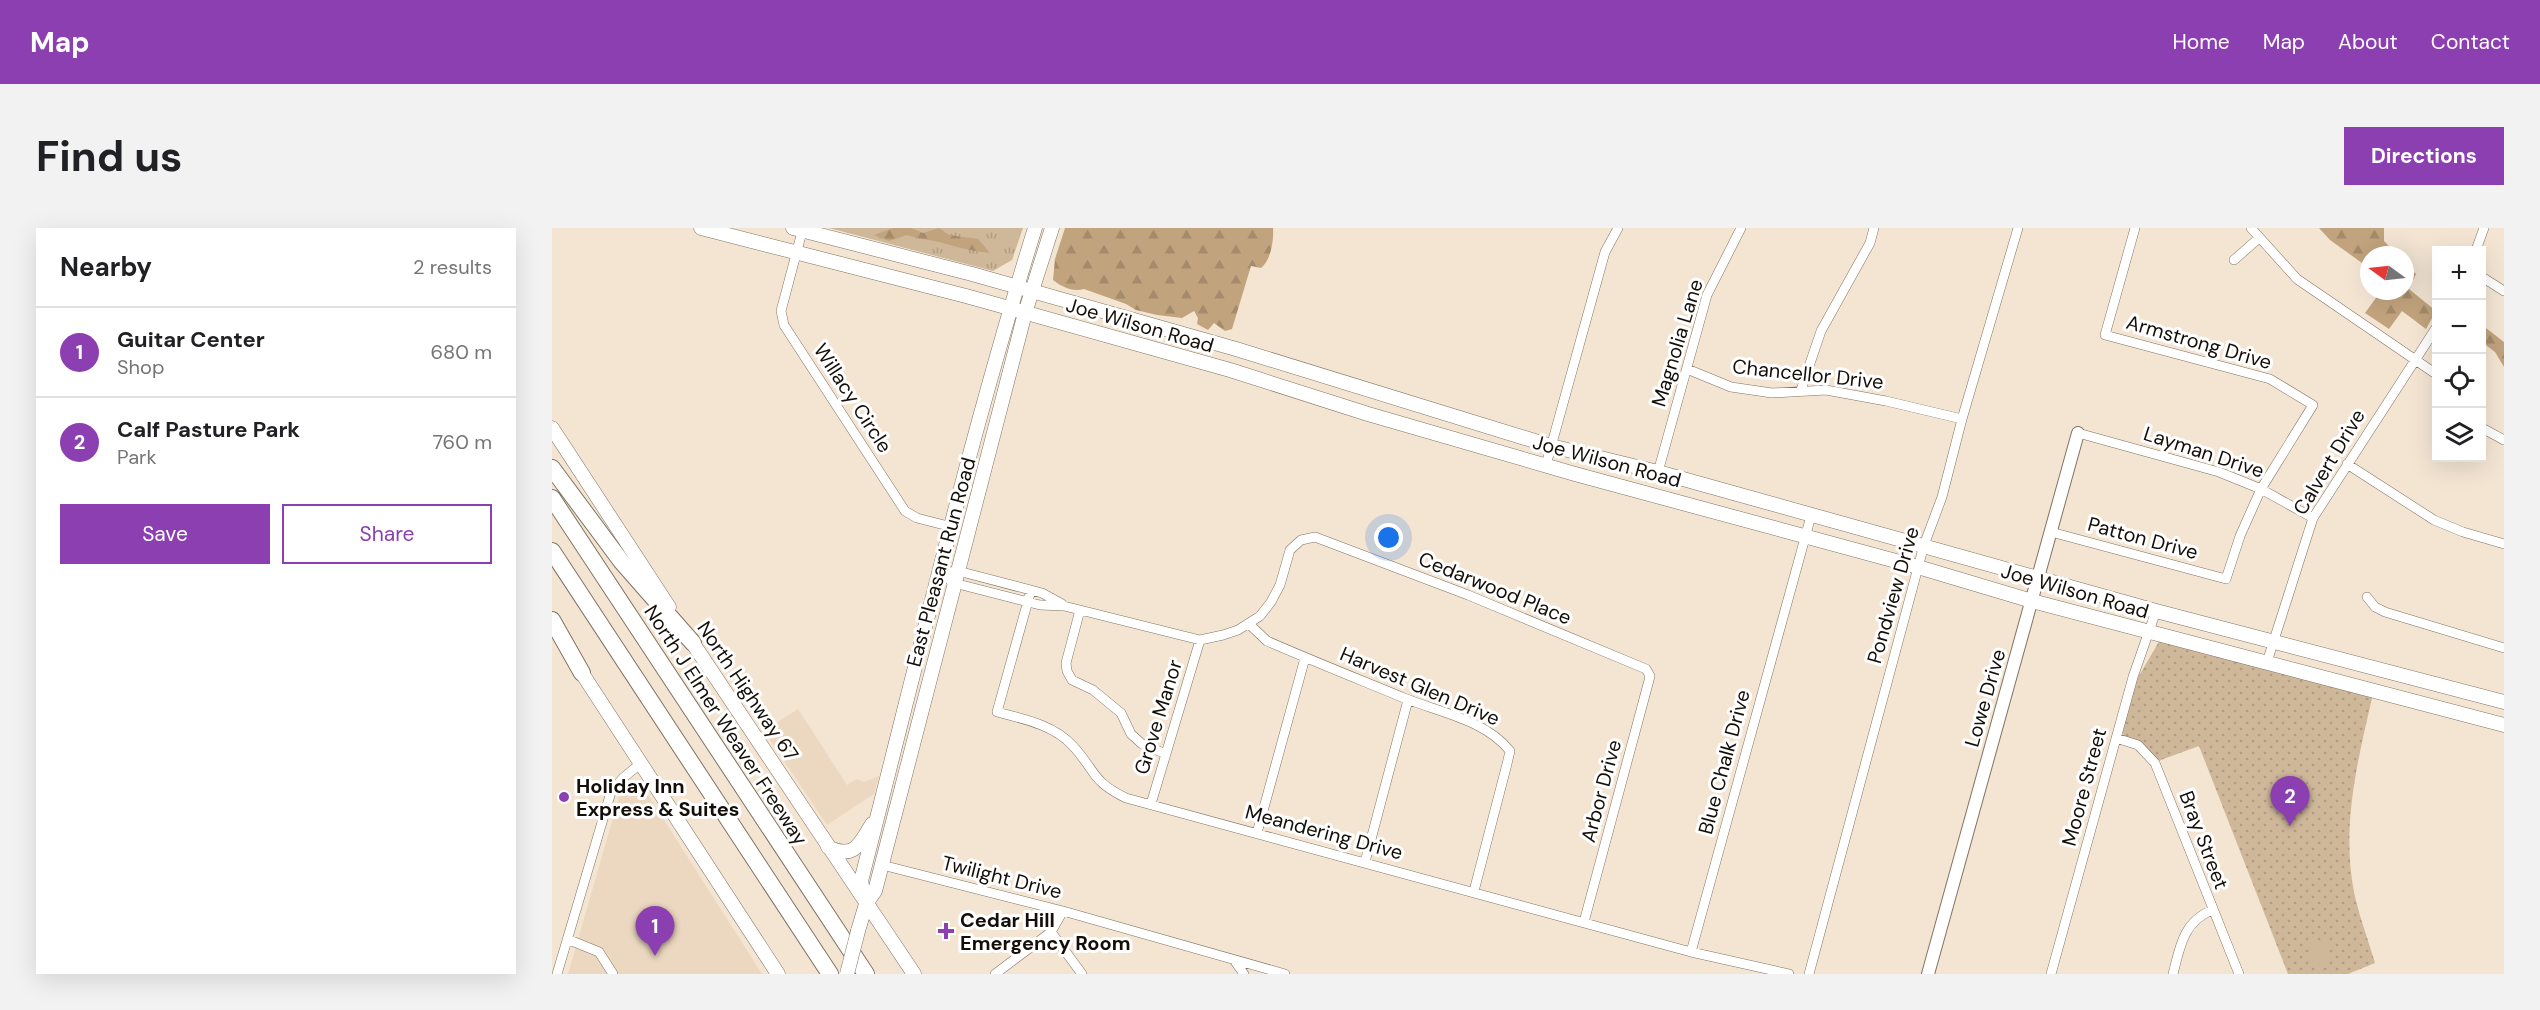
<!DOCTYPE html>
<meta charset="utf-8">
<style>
body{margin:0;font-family:"DM Sans",sans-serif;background:#f2f2f2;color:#202124}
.controls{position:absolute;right:18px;top:18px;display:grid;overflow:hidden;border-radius:0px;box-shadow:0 6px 24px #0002}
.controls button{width:54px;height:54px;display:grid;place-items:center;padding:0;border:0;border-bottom:2px solid #e0e0e0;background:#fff;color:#202124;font:30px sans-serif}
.compass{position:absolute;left:1808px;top:18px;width:54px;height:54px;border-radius:50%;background:#fff;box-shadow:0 6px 24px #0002;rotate:285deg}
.you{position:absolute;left:837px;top:310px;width:21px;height:21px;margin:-15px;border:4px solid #fff;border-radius:50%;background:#1a73e8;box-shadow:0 0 0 9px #1a73e833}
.badge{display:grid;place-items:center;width:39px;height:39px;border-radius:50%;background:#8c3fb0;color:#fff;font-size:20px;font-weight:700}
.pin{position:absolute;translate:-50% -50px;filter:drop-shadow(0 2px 3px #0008)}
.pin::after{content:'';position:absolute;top:32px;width:21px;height:18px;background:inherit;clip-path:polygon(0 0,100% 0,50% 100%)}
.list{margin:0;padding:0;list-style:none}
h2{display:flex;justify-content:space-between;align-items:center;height:78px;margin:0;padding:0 24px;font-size:26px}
h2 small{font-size:20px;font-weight:400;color:#757577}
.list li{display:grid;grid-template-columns:39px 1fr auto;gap:18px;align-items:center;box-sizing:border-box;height:90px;padding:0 24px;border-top:2px solid #e0e0e0}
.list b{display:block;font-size:22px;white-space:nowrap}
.list p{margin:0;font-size:20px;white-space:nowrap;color:#757577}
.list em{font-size:20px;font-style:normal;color:#757577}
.actions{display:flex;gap:12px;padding:18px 24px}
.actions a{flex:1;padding:14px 0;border:2px solid #8c3fb0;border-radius:0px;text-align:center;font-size:21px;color:#8c3fb0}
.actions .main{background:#8c3fb0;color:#fff}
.icon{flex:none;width:33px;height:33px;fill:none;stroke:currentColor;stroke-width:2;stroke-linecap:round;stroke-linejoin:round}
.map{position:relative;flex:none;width:1952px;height:746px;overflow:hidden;border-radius:0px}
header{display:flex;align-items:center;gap:36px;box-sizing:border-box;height:84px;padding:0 30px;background:#8c3fb0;color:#fff}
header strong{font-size:28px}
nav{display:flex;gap:33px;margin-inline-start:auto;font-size:21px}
.intro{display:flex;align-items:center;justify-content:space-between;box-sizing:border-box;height:144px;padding:0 36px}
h1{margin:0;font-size:42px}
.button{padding:15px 27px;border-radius:0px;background:#8c3fb0;color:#fff;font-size:21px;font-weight:700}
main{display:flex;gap:36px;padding:0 36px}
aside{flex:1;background:#fff;border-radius:0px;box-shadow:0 6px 24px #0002}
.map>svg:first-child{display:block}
.built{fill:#ecd8c0}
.grass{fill:url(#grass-tufts)}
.forest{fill:url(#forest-firs)}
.park{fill:url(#park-dots)}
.pitch{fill:#cfb79a}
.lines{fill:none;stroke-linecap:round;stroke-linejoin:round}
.minor-casing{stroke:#807363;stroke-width:10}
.tertiary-casing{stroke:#807363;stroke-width:14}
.secondary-casing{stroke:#807363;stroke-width:15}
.motorway-casing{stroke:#807363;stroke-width:18}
.minor{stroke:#fff;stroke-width:9}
.tertiary{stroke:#fff;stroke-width:12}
.secondary{stroke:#fff;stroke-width:14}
.motorway{stroke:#fff;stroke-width:16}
.secondary-bridge-casing{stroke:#807363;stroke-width:15;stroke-linecap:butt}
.secondary-bridge{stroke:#fff;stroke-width:14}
.poi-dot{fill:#8c3fb0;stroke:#fff;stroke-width:2}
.labels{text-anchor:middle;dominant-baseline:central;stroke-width:6;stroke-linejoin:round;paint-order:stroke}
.street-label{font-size:20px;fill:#130e08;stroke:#fff}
.poi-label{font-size:20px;font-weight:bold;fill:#130e08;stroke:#fff;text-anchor:start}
</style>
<header>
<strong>Map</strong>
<nav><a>Home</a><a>Map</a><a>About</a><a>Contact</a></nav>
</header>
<div class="intro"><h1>Find us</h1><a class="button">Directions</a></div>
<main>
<aside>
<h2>Nearby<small>2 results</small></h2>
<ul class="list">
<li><span class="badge">1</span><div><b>Guitar Center</b><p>Shop</p></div><em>680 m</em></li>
<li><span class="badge">2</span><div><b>Calf Pasture Park</b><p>Park</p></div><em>760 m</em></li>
</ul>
<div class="actions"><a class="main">Save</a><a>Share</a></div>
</aside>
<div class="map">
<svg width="1952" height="746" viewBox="0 0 1952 746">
<defs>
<pattern id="grass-tufts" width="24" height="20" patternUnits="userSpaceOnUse" patternTransform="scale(1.5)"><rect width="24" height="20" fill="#cfb79a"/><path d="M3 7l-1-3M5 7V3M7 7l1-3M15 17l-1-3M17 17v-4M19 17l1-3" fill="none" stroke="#b19c83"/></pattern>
<pattern id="forest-firs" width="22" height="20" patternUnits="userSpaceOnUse" patternTransform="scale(1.5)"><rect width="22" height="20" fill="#c1a37d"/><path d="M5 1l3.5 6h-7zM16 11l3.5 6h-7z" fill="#a58b6b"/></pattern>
<pattern id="park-dots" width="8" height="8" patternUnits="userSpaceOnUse" patternTransform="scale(1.5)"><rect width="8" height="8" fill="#cfb79a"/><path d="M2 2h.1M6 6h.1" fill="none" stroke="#b19c83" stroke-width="1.8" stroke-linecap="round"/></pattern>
</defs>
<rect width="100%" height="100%" fill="#f4e5d3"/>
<path class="built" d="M 246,481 L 295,557 L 304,551 L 312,554 L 327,548 L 322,566 L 275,597 L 212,503 Z
M 80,560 L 93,562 L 210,746 L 16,746 L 67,569 Z"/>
<path class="grass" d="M 277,0 L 471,0 L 460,32 L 441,43 Z"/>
<path class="forest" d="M 341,0 L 359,0 L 371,5 L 387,0 L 397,7 L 426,11 L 438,25 C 420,23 404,19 387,14 C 375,11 366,11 355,7 L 337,13 L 322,7 Z
M 513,0 L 721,0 C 722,12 719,32 709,40 L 699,38 L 680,101 L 673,103 L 662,95 L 656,102 L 645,96 L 646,90 L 642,83 L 630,90 L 605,87 L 584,82 L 574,76 L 532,61 C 520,64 510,59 501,52 L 503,31 Z
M 1767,0 L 1832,0 L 1832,13 L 1845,27 L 1817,27 L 1817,40 L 1778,12 Z
M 1853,35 L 1864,46 L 1857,61 L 1884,83 L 1874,101 L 1850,83 L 1837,101 L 1813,85 L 1829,63 L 1853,63 Z
M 1930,97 L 1952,114 L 1952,139 L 1943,124 L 1930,114 Z"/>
<path class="park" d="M 1609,410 L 1821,466 C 1806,531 1789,597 1802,664 C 1807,688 1816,711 1823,735 L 1796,746 L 1736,746 L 1647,518 L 1606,533 L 1572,508 L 1570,502 L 1584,453 Z"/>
<path class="pitch" d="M 1760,713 L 1776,714 L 1775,737 L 1758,736 Z"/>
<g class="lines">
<defs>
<path id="minor" d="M 251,0 L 229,83 L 232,97 L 353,283 L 365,290 L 400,299
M 1699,0 L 1745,51 L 1884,146
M 1924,22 L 1932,0
M 1682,32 L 1707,10
M 1930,49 L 1952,63
M 1135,141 L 1179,159 L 1220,165 L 1274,162 L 1334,173 L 1410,191
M 1249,162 L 1269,103 L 1318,15 L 1322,0
M 1930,200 L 1952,212
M 1526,205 L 1667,244 L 1709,261 L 1761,290
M 1795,236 L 1882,292 L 1911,304 L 1952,316
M 994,237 L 1053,24 L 1066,0
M 1106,244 L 1155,67 L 1189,0
M 1499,304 L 1674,351 L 1688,308 L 1709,261 L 1761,177 L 1718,151 L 1553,107 L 1583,0
M 388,345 L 402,355 L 476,374 L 488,377 L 512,378 L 648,412 L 671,407 L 686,402 L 708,388 L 719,374 L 728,357 L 738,322 L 749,312 L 763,309 L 916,367 L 1094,441 L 1098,448 L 1096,456 L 1032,694
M 388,345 L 406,343 L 490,365 L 510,376
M 479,362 L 445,484 C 472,491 502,497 521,518 C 544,543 539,553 574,570 L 1139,724 L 1237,746
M 1815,369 L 1823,379 L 1833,384 L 1952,420
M 528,382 L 514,435 L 515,443 L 520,452 L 541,462 L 569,485 L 579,506 L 590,516 L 614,526
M 697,396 L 715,413 C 761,433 806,451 852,470 C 887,484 934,492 958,523 L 955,536 L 922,663
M 1715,434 L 1761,290 L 1884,100
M 1564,510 L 1586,517 L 1603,535 L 1687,746
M 599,576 L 648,412
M 705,605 L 753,430
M 813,634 L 856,472
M 330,637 L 511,683 L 733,746
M 499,704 L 530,746
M 15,711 L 47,724 L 61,746
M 1139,724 L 1259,288
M 682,732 L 692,746
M 5,746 L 59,564 L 71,550 L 89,535
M 443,746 L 499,704 L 511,683
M 1257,746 L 1372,317 L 1390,269 L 1410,191 L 1466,0
M 1499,746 L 1581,449 L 1604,383
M 1621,746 C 1628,719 1631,694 1660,682"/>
<path id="tertiary" d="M 1376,746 L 1526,205"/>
<path id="secondary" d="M 149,0 L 414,68 L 678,142 L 816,186 L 1023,246 L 1366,339 L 1480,373 L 1952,497
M 241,0 L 420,46 L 684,121 L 999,218 L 1106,244 L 1604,383 L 1952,474
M 0,200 L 117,379
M 136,408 L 362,746
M 24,436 L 226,746
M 276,619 C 302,632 308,616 320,596
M 314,676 L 309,653 C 365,435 416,215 483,0
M 306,703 L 314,676 L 323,663 L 473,85 L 500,0"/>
<path id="motorway" d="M 0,240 L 69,333 L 141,415
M 0,270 L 314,746
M 0,323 L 278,746
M 0,392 L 30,445"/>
</defs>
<use href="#minor" class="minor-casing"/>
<use href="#tertiary" class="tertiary-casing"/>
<use href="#secondary" class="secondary-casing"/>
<use href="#motorway" class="motorway-casing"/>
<use href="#minor" class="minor"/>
<use href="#tertiary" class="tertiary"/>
<use href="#secondary" class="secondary"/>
<use href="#motorway" class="motorway"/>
<defs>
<path id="secondary-bridge" d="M 295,746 L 306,703"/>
</defs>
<use href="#secondary-bridge" class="secondary-bridge-casing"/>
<use href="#secondary-bridge" class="secondary-bridge"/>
</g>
<g class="poi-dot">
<circle cx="12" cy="569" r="6"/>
<path d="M391 694h6v6h6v6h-6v6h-6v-6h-6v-6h6z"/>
</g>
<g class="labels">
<g class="street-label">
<text transform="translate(588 97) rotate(16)">Joe Wilson Road</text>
<text transform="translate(1647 114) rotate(16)">Armstrong Drive</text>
<text transform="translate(1125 115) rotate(-73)">Magnolia Lane</text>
<text transform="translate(1256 146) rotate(6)">Chancellor Drive</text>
<text transform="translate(301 170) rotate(57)">Willacy Circle</text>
<text transform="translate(1652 224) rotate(18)">Layman Drive</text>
<text transform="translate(1055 233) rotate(15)">Joe Wilson Road</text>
<text transform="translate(1777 234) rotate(-59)">Calvert Drive</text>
<text transform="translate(1591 310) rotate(15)">Patton Drive</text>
<text transform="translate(389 334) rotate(-75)">East Pleasant Run Road</text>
<text transform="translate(943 360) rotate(22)">Cedarwood Place</text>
<text transform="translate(1523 363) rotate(16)">Joe Wilson Road</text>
<text transform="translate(1341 367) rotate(-74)">Pondview Drive</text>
<text transform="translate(868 458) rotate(23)">Harvest Glen Drive</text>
<text transform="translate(196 463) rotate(56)">North Highway 67</text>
<text transform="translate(1433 470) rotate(-74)">Lowe Drive</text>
<text transform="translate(606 489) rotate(-73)">Grove Manor</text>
<text transform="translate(174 497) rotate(57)">North J Elmer Weaver Freeway</text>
<text transform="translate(1172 534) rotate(-75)">Blue Chalk Drive</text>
<text transform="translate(1532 559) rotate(-75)">Moore Street</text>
<text transform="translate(1049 563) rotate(-75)">Arbor Drive</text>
<text transform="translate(772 604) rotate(15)">Meandering Drive</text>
<text transform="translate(1652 612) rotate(69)">Bray Street</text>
<text transform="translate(450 649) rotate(14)">Twilight Drive</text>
</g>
<g class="poi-label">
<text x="24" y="558">Holiday Inn<tspan x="24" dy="23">Express &amp; Suites</tspan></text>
<text x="408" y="692">Cedar Hill<tspan x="408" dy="23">Emergency Room</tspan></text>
</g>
</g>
</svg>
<div class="controls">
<button>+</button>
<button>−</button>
<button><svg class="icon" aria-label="locate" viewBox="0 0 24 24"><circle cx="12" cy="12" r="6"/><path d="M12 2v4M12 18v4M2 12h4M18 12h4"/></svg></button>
<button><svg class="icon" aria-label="layers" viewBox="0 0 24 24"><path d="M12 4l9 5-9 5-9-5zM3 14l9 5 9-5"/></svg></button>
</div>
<svg class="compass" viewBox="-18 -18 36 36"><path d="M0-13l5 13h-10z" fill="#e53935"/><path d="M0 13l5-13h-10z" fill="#757577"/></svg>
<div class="you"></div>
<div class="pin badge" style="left:103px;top:728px">1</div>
<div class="pin badge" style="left:1738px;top:598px">2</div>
</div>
</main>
